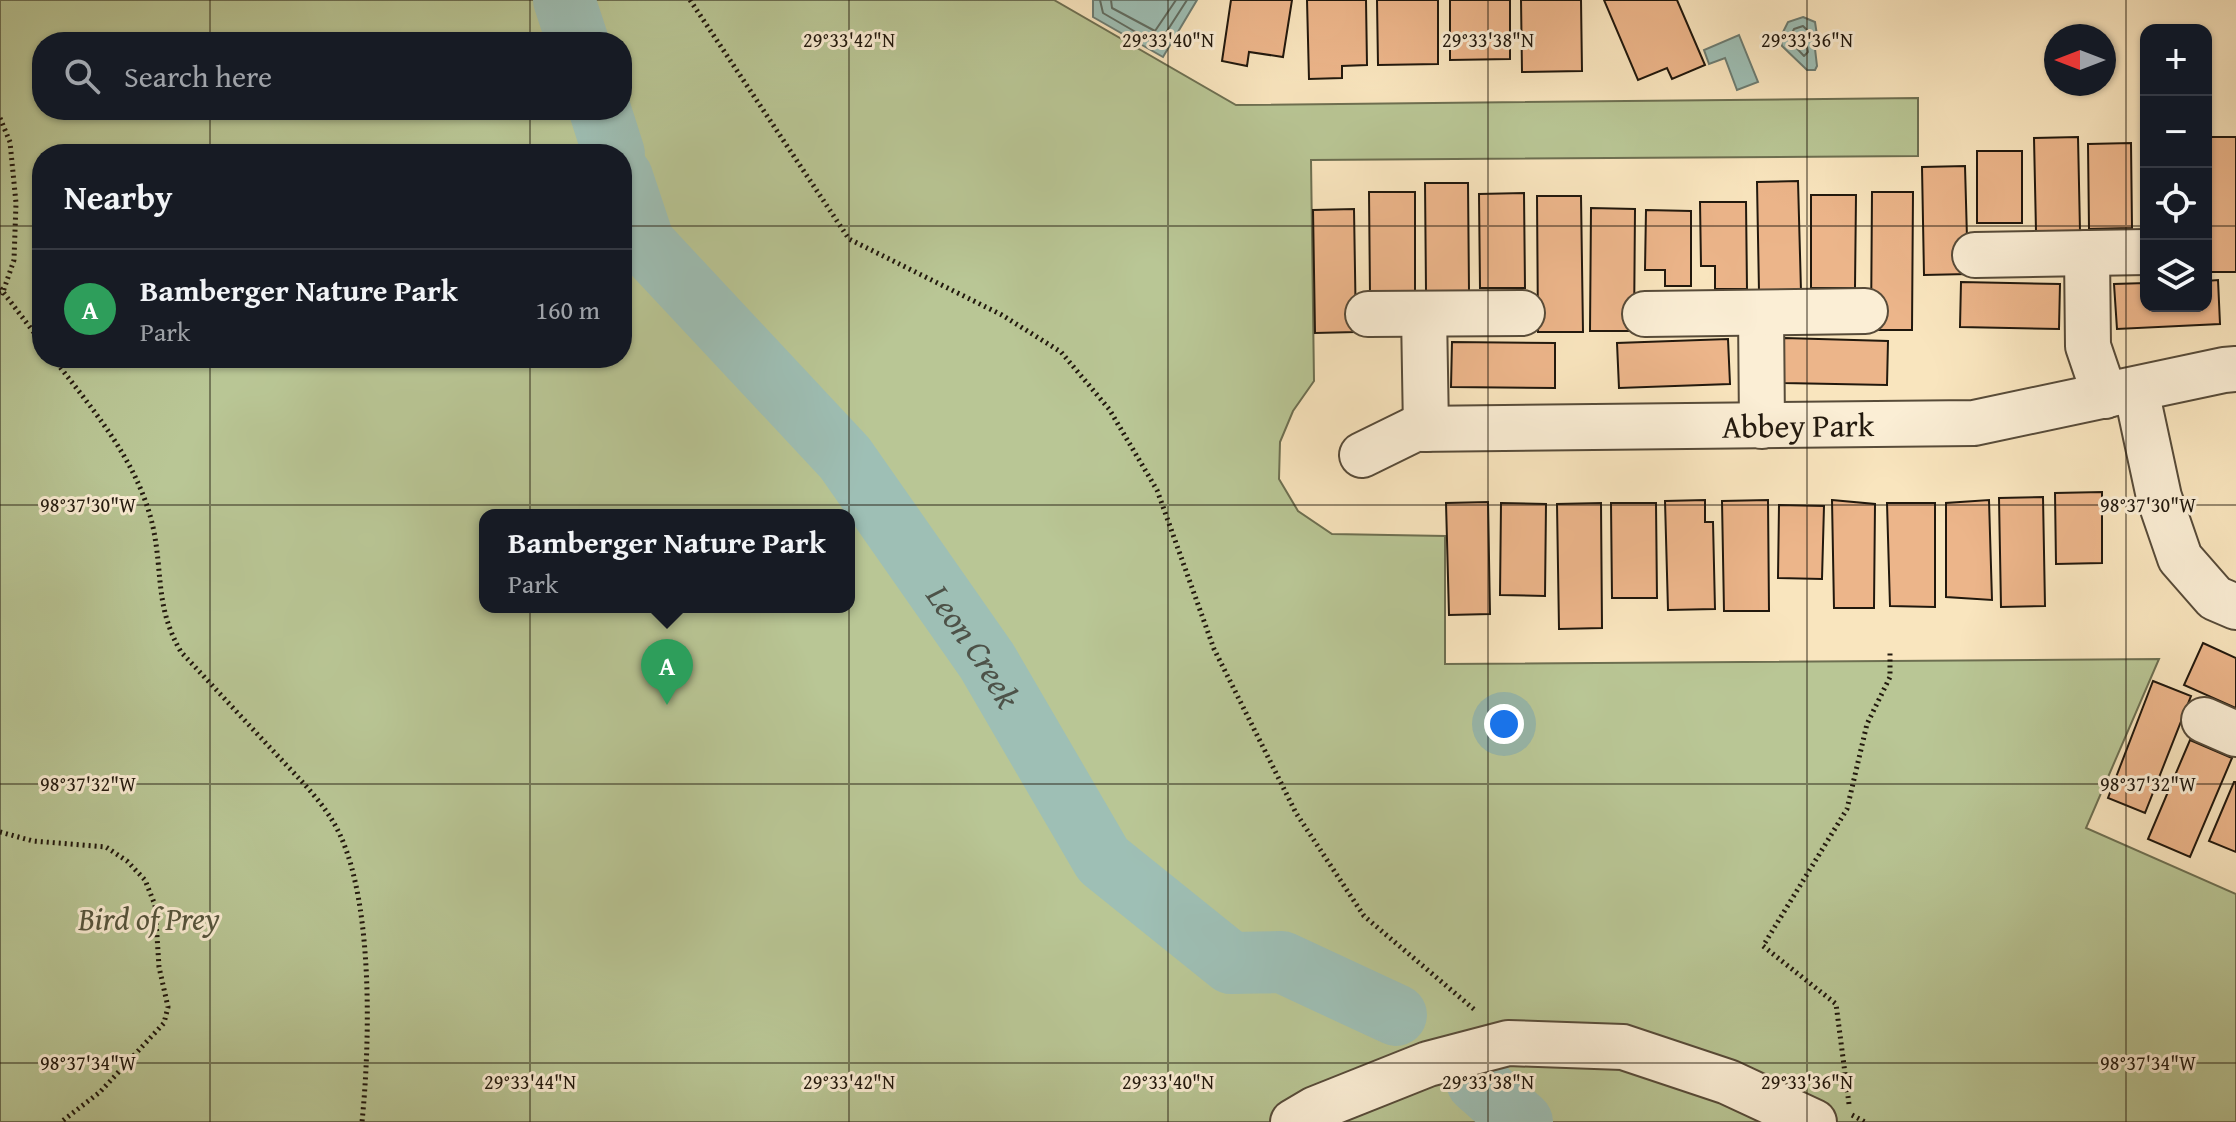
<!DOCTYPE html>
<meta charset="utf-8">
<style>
body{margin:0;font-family:"Gentium Book Plus",serif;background:#242831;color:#f1f3f6}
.controls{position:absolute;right:24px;top:24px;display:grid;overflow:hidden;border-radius:16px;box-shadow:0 2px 6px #0004}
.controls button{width:72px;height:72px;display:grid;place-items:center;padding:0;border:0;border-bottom:2px solid #363941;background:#171b24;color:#f1f3f6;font:40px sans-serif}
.compass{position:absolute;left:2044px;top:24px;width:72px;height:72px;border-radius:50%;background:#171b24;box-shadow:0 2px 6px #0004;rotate:270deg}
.you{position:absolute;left:1504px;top:724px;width:28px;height:28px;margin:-20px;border:6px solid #fff;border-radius:50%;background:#1a73e8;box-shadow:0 0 0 12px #1a73e833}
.badge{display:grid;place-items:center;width:52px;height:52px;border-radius:50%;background:#8c9099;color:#fff;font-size:26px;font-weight:700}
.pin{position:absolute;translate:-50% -66px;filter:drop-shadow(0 2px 4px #0008)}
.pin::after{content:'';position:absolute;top:42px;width:28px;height:24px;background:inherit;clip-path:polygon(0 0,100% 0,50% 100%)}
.popup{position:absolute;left:479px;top:509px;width:376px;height:104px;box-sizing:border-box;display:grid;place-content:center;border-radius:16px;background:#171b24;filter:drop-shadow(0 2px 6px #0005);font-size:26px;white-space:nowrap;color:#9ea1a6}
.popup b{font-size:30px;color:#f1f3f6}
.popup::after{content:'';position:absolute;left:50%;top:100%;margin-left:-16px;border:16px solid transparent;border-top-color:#171b24}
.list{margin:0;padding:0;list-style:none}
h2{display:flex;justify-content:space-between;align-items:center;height:104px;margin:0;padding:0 32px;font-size:34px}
h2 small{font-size:26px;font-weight:400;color:#9ea1a6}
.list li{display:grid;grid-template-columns:52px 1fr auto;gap:24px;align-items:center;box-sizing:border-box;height:120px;padding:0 32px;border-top:2px solid #363941}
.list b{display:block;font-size:30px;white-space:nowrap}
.list p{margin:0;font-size:26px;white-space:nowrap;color:#9ea1a6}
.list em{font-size:26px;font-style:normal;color:#9ea1a6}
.icon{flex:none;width:44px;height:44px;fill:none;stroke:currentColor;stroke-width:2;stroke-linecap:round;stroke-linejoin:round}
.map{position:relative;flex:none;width:2236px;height:1122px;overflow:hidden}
.search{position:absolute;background:#171b24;box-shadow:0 2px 6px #0004;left:32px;top:32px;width:600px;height:88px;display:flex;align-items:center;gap:20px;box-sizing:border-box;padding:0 28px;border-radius:32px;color:#9ea1a6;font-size:30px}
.panel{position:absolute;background:#171b24;box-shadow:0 2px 6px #0004;left:32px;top:144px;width:600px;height:224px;border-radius:32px}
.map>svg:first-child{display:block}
.green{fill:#b9c695;stroke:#6d6f51;stroke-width:2;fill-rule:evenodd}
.water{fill:#9ebfb5;stroke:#6c7c72;stroke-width:2}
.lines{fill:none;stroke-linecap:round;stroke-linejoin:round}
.shore{stroke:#606c61;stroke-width:2}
.river{stroke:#9ebfb5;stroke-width:62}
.building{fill:#ecb58a;stroke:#21180d;stroke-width:2}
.minor-casing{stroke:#574b39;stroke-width:48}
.path{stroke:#21180d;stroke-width:5;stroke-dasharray:2 4;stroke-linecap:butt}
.minor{stroke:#fbeed5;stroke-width:44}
.ticks{fill:none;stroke:#21180d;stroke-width:2;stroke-opacity:0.45}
.labels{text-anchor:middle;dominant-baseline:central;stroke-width:6;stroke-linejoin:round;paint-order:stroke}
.street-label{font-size:32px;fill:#21180d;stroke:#fbeed5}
.park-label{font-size:32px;font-style:italic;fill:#56553d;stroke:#fbeed5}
.water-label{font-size:34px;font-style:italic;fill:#4d5248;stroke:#fbeed5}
.ticks-label{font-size:20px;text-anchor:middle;fill:#21180d;stroke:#fbeed5;stroke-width:6;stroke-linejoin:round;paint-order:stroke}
</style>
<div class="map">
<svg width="2236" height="1122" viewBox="0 0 2236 1122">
<rect width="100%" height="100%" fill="#f9e5be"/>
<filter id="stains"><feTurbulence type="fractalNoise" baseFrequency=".0025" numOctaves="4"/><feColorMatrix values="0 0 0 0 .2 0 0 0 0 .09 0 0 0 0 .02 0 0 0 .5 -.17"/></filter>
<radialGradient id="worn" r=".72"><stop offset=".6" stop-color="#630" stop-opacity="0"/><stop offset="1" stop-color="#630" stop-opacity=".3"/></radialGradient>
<path class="green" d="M 0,0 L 1054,0 L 1236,105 L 1918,98 L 1918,156 L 1311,160 L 1314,381 L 1293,411 L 1280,442 L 1279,479 L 1298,511 L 1332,534 L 1445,536 L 1445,664 L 2159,659 L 2086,828 L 2236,894 L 2236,1122 L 0,1122 ZM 42,42 L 622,42 L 622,110 L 42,110 ZM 42,154 L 622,154 L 622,358 L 42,358 ZM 485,515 L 849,515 L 849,607 L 485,607 Z"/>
<path class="water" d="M 1093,0 L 1197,0 L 1163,57 L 1093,17 Z
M 1803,17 L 1815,22 L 1817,35 L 1814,40 L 1817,66 L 1815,70 L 1807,70 L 1782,46 L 1780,38 L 1788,22 Z
M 1739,35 L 1758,82 L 1737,90 L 1725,58 L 1709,64 L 1704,50 Z"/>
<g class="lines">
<path class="shore" d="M 1100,0 L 1103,13 L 1158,45 L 1187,0
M 1111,0 L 1112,8 L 1155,31 L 1176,0
M 1803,26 L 1809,32 L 1806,41 L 1808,52 L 1804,56 L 1789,40 L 1794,29 Z"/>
<g class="river">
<path d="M 564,0 L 578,42"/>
<path d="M 600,110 L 614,154"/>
<path id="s1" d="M 622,177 L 644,243 L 845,458 L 987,661 L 1103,860 L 1231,963 L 1282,962 L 1396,1015"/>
<path d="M 1477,1082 L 1522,1122"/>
</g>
</g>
<path class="building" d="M 1231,0 L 1292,0 L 1283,57 L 1249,52 L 1247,66 L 1222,61 Z
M 1307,0 L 1366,0 L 1367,65 L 1342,66 L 1342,78 L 1309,79 Z
M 1377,0 L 1438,0 L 1438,64 L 1378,65 Z
M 1450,0 L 1510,0 L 1510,59 L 1450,60 Z
M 1521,0 L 1581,0 L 1582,71 L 1522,72 Z
M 1604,0 L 1677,0 L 1705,65 L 1672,79 L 1667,68 L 1638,80 Z
M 2078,137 L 2080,231 L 2036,231 L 2034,138 Z
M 2206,137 L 2236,137 L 2236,272 L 2206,272 Z
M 2131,143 L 2132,228 L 2089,229 L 2088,144 Z
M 1977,151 L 2022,151 L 2022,223 L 1977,223 Z
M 2142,151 L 2146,151 L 2146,228 L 2143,228 Z
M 1965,166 L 1968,274 L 1924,275 L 1922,167 Z
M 1798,181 L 1801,291 L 1759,292 L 1757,182 Z
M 1425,183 L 1468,183 L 1469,291 L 1426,291 Z
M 1369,192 L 1415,192 L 1415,294 L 1370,294 Z
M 1872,192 L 1913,192 L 1912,330 L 1871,330 Z
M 1524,193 L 1525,288 L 1480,288 L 1479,194 Z
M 1811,195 L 1856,195 L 1855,288 L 1811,288 Z
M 1537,196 L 1581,196 L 1583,332 L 1538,332 Z
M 1700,202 L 1746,202 L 1747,289 L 1715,289 L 1715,266 L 1701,266 Z
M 1591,208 L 1635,209 L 1634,331 L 1590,331 Z
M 1354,209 L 1356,332 L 1315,333 L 1313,210 Z
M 1646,210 L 1691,211 L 1691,286 L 1665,286 L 1665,270 L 1645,270 Z
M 2218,280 L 2220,324 L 2117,329 L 2114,284 L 2146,283 L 2146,306 L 2206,306 L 2206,281 Z
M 1961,282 L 2060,284 L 2059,329 L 1960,327 Z
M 1784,338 L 1888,341 L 1887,385 L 1783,383 Z
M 1728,339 L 1730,384 L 1619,388 L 1617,343 Z
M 1452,342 L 1555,343 L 1555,388 L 1451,387 Z
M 2102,492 L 2102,563 L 2056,564 L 2055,493 Z
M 2043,497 L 2045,606 L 2001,607 L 1999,498 Z
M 1705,500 L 1705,522 L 1713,522 L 1715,609 L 1668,610 L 1665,501 Z
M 1768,500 L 1769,611 L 1724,611 L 1722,501 Z
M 1832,500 L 1875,504 L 1874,608 L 1834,608 Z
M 1989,500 L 1992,600 L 1946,597 L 1946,503 Z
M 1488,502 L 1490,614 L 1449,615 L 1446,503 Z
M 1501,503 L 1546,504 L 1545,596 L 1500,595 Z
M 1601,503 L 1602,628 L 1559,629 L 1557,504 Z
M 1611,503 L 1656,503 L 1657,598 L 1612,598 Z
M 1887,503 L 1935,503 L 1935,607 L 1890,606 Z
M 1779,505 L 1824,506 L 1822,579 L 1778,578 Z
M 2203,643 L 2236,658 L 2236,708 L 2184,685 Z
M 2153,681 L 2191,696 L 2145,813 L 2108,798 Z
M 2190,740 L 2232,758 L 2190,857 L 2148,839 Z
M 2234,782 L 2236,782 L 2236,852 L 2209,841 Z"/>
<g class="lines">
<defs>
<g id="minor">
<path d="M 2087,253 L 2088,346 L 2105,396"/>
<path d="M 1975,255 L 2146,252"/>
<path d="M 1761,313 L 1762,426"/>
<path d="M 1368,314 L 1522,313"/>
<path d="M 1424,314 L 1426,429"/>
<path d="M 1645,314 L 1865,311"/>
<path d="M 2136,390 L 2159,497 L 2180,558 L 2215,598 L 2236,607"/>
<path id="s2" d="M 1362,455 L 1415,429 L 1974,423 L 2224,370 L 2236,369"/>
<path d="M 2204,720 L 2236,734"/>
<path d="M 1293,1122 L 1315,1109 L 1428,1064 L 1508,1043 L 1623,1047 L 1728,1082 L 1814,1122"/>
</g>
</defs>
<use href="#minor" class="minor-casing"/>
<path class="path" d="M 690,0 L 849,239 L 1002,315 L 1061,352 L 1109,409 L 1157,490 L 1214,649 L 1296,813 L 1364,916 L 1476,1011
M 0,118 L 10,142 L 16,203 L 14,260 L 3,292 L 0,293
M 0,288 L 42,343
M 53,358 C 93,410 138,461 153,527 C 163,574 155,607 181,652 C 213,686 245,721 277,755 C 300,780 327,805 341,837 C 373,909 370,1043 362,1122
M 0,832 L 33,841 L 106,847 L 127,861 L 145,880 L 155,905 L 159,967 L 168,1007 L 164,1023 L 100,1092 L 61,1122
M 1849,1104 L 1836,1004 L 1763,946 L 1847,809 L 1867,724 L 1890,677 L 1890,653
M 1852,1115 L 1865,1122"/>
<use href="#minor" class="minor"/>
</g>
<path class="ticks" d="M 210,0 L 210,42M 530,0 L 530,42M 849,0 L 849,1122M 1168,0 L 1168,1122M 1488,0 L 1488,1122M 1807,0 L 1807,1122M 2126,0 L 2126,1122M 210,110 L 210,154M 530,110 L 530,154M 0,226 L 42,226M 622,226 L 2146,226M 2206,226 L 2236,226M 210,358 L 210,1122M 530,358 L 530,1122M 0,505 L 2236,505M 0,784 L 2236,784M 0,1063 L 2236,1063"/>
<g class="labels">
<g class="street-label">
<text stroke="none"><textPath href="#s2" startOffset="442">Abbey Park</textPath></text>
</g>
<g class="park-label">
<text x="149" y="918">Bird of Prey</text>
</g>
<g class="water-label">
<text stroke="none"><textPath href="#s1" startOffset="592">Leon Creek</textPath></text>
</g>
</g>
<g class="ticks-label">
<text x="849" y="47">29°33'42"N</text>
<text x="1168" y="47">29°33'40"N</text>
<text x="1488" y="47">29°33'38"N</text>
<text x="1807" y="47">29°33'36"N</text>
<text x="2148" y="512">98°37'30"W</text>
<text x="88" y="512">98°37'30"W</text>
<text x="2148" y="791">98°37'32"W</text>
<text x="88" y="791">98°37'32"W</text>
<text x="2148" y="1070">98°37'34"W</text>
<text x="88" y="1070">98°37'34"W</text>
<text x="530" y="1089">29°33'44"N</text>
<text x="849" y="1089">29°33'42"N</text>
<text x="1168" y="1089">29°33'40"N</text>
<text x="1488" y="1089">29°33'38"N</text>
<text x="1807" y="1089">29°33'36"N</text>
</g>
<rect width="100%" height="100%" filter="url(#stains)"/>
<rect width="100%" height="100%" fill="url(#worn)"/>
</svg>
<div class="controls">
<button>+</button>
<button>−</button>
<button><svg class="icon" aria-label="locate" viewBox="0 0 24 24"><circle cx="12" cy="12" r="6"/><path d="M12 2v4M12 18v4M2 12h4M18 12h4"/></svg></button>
<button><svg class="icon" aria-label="layers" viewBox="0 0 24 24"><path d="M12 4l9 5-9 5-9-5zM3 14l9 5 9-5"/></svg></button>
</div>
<svg class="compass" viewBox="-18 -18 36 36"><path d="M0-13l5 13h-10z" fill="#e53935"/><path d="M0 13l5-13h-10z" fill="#9ea1a6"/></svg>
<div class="you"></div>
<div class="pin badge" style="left:667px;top:705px;background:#2e9e5b">A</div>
<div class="popup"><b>Bamberger Nature Park</b>Park</div>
<div class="search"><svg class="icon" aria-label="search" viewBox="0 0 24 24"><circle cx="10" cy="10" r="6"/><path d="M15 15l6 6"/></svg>Search here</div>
<section class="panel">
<h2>Nearby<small></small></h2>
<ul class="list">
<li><span class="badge" style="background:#2e9e5b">A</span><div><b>Bamberger Nature Park</b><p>Park</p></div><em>160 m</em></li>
</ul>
</section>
</div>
